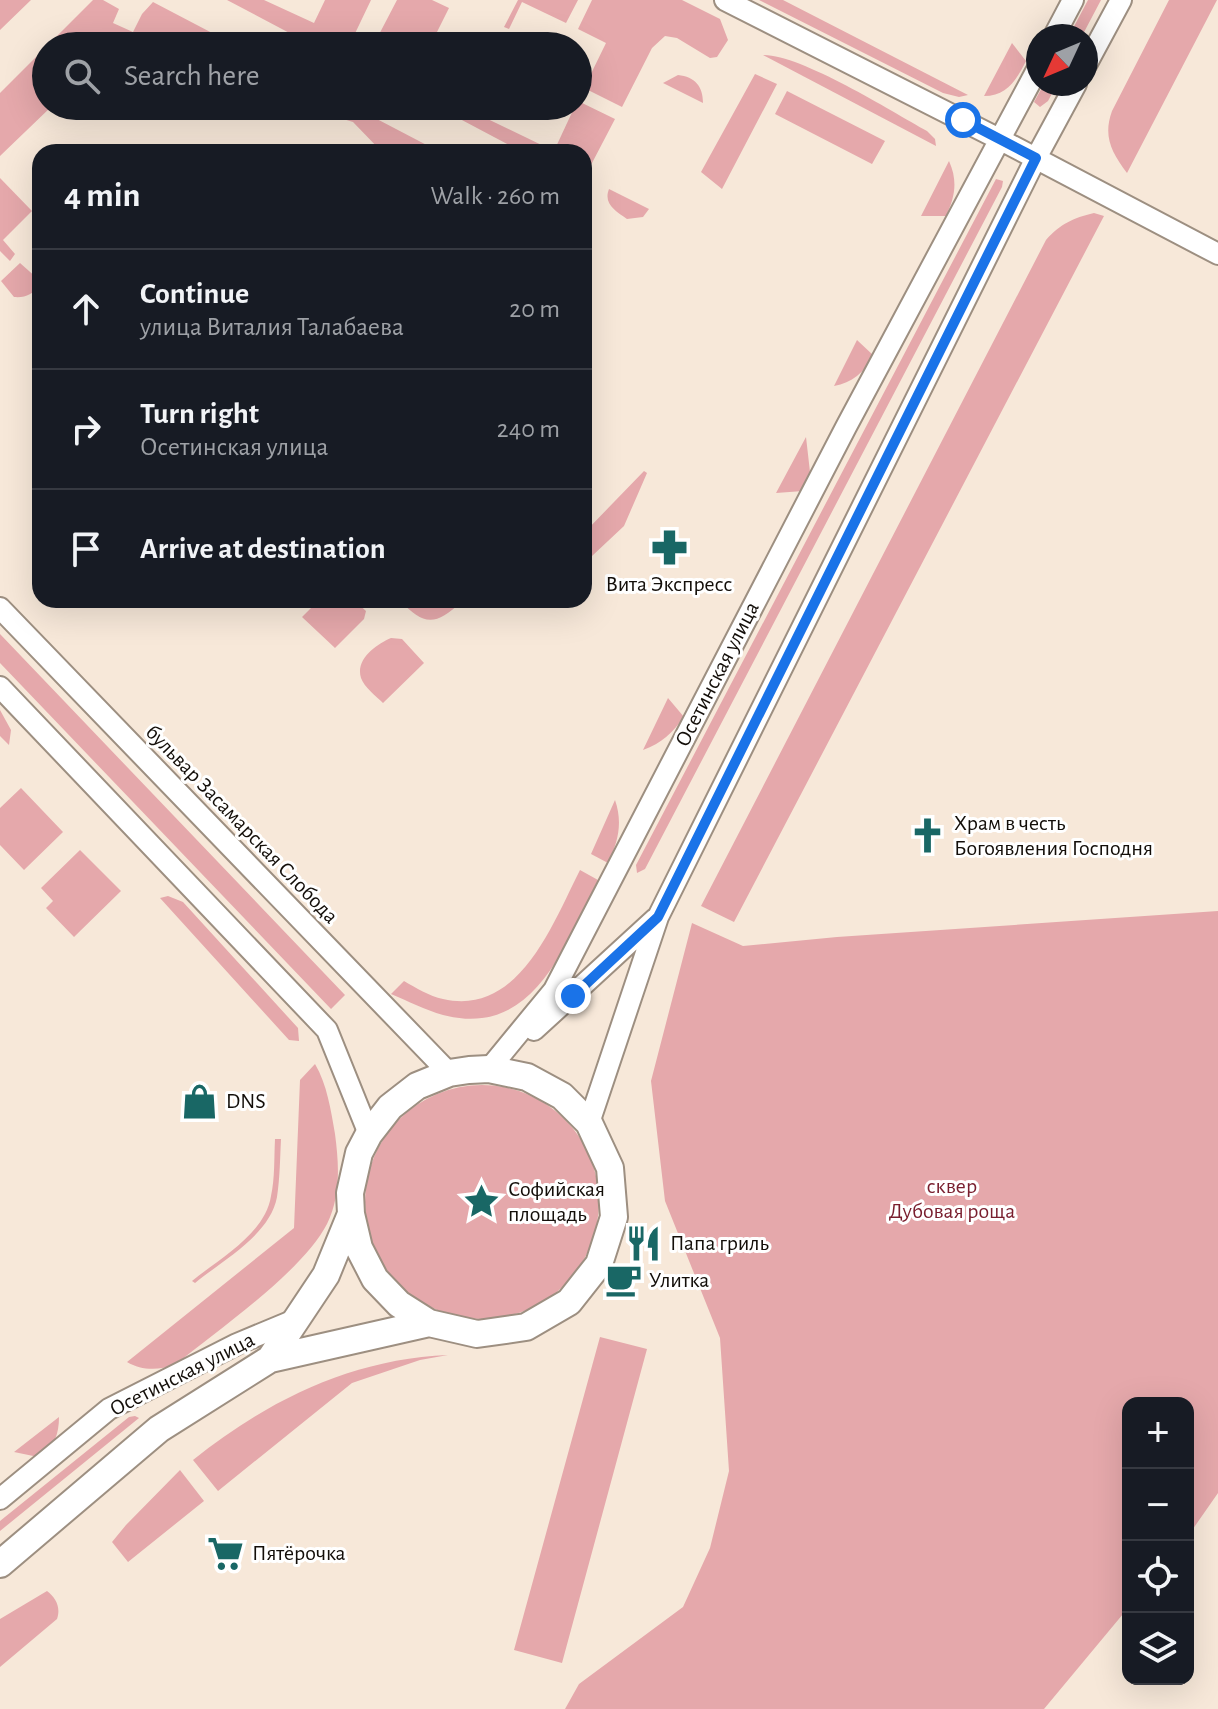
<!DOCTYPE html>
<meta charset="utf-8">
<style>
body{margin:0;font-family:"Alegreya Sans",sans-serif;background:#242831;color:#f1f3f6}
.controls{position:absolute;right:24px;bottom:24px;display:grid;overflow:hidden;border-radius:16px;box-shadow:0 8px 32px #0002}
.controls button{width:72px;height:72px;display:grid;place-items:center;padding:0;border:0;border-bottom:2px solid #363941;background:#171b24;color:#f1f3f6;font:40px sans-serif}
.compass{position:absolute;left:1026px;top:24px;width:72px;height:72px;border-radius:50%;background:#171b24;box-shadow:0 8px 32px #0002;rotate:226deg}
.stop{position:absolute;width:24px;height:24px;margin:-18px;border:6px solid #1a73e8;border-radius:50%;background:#fff}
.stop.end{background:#1a73e8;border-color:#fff;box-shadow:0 2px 8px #0008}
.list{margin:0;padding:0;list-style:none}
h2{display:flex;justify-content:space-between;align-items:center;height:104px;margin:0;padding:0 32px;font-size:34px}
h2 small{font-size:26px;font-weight:400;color:#9ea1a6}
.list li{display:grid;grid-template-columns:52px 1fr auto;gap:24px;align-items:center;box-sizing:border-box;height:120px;padding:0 32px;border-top:2px solid #363941}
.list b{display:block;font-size:30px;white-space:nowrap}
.list p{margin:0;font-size:26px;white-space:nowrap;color:#9ea1a6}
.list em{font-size:26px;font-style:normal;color:#9ea1a6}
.icon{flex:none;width:44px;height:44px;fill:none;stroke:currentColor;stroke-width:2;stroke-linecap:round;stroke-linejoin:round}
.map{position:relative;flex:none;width:1218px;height:1709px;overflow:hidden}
.search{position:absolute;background:#171b24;box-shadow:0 8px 32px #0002;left:32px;top:32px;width:560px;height:88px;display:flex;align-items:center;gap:20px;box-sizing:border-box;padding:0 28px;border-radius:44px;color:#9ea1a6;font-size:30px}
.panel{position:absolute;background:#171b24;box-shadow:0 8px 32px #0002;left:32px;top:144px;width:560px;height:464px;border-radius:24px}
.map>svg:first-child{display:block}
.green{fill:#e5a8ab}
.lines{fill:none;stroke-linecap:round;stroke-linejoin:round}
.minor-casing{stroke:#9d8f81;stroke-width:24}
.tertiary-casing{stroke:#9d8f81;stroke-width:30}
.minor{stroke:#fff;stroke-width:20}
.tertiary{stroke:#fff;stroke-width:26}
.route{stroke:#1a73e8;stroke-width:10}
.labels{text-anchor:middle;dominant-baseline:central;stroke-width:6;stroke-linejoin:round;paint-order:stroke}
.poi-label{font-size:22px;fill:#130e09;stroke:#fff;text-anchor:start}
.street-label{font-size:22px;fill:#130e09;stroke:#fff}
.park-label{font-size:22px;fill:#791e2e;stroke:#fff}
</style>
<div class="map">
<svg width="1218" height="1709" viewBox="0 0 1218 1709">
<rect width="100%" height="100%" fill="#f7e8d9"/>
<path class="green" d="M 0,0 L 31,0 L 0,30 Z
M 93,0 L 103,0 L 119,9 L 113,23 L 133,32 L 142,14 L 153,2 L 237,46 L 47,46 Z
M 227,0 L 264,0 L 314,23 L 325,0 L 371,0 L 349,46 L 314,46 Z
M 397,0 L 432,0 L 449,8 L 430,46 L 373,46 Z
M 518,0 L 578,0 L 566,23 L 522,2 L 509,29 L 504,27 Z
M 592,0 L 682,0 L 720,19 L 728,40 L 717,57 L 710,58 L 677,38 L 665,36 L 652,48 L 622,107 L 584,88 L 606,43 L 578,29 Z
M 759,0 L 783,0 L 968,95 L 959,97 L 943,93 Z
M 1088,0 L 1101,0 L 1082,36 L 1069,36 Z
M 1169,0 L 1217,0 L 1127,173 C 1111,152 1103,136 1112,111 Z
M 1012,43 L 1026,61 C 1017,79 1007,96 984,96 Z
M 46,47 L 46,106 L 52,106 L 0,156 L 0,93 Z
M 763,55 C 800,54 891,111 927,131 L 935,139 L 936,146 Z
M 755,74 L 777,84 L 722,189 L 701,172 Z
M 678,75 C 695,77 703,86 703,103 L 663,83 Z
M 1044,84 L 1057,84 L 1048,101 L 1040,107 L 1034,102 Z
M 787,91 L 885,141 L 872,164 L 775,114 Z
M 578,101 L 615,119 L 592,163 L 584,171 L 584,152 L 522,152 L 460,119 L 463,106 L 473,106 L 471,111 L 554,151 L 575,106 L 578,106 Z
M 301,106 L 352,106 L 440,152 L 382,152 L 353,122 Z
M 949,161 C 958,181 955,197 946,216 L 921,216 Z
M 0,178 L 32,211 L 3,240 L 15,254 L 10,261 L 0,251 Z
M 996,179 L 1003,181 L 1002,187 L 645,869 L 637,873 L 636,865 Z
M 609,189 L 649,209 L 643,217 L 627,219 C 616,211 603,204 609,189 Z
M 1094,213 L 1104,216 L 734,922 L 701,906 L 1046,240 C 1060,224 1073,218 1094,213 Z
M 20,263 L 38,279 L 40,278 L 40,286 C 32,294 26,298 14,297 L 1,281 Z
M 857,340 L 874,356 C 864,372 852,383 834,386 Z
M 806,437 L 810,472 L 803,491 L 776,493 Z
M 644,471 L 647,473 L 624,526 L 592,556 L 584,548 L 584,533 Z
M 306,600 L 354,600 L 366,611 L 364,619 L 335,648 L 302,617 L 313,606 Z
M 400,600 L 459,600 L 461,602 C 436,626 423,626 400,600 Z
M 0,634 L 345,995 L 331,1009 L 0,663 Z
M 391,638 L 402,639 L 424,663 L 383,703 C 376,696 364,687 361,678 C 355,659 377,644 391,638 Z
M 668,698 L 684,717 C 672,733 662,743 643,750 Z
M 0,710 L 11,730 L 9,745 L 0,736 Z
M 21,788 L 63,832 L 24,870 L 0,845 L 0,808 Z
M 615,800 C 623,823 618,842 608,863 L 591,854 Z
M 80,850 L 121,891 L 74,937 L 46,908 L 53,901 L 41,888 Z
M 580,870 L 598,880 C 565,944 535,1039 443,1015 C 425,1010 408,1001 391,994 L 404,981 C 416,988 429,996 443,999 C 519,1017 553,923 580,870 Z
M 168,896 L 183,902 L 298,1028 L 299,1041 L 289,1040 L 160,898 Z
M 1218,911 L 1218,1493 L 1188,1536 L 1188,1403 L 1128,1403 L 1128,1608 L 1044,1709 L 565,1709 L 579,1684 L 683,1607 L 710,1548 L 729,1471 L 720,1338 L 665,1201 L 651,1081 L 692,923 L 743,946 L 837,937 Z
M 315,1064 C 327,1084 331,1111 335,1134 C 339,1164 341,1196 327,1224 C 302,1272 218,1330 175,1365 C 159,1370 142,1371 127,1362 L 294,1228 L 300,1080 Z
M365 1202a117 117 0 1 1 234 0a117 117 0 1 1-234 0Z
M 275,1139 L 281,1139 C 280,1158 280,1178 277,1197 C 270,1235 223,1260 195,1283 L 192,1281 C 220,1258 265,1234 271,1196 C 275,1178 274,1158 275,1139 Z
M 600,1337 L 647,1349 L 562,1663 L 514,1650 Z
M 448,1355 L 420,1360 L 352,1383 L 218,1491 L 193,1460 C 268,1400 352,1359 448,1355 Z
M 135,1416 L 139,1418 L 0,1531 L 0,1521 L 129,1417 Z
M 59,1417 C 59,1435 54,1444 43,1458 L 14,1452 Z
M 180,1470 L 204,1501 L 128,1562 L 112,1542 L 126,1525 Z
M 47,1591 C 56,1598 61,1607 57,1619 L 0,1667 L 0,1619 Z"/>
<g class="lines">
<defs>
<path id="minor" d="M 725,0 L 1001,140 L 1218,254
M 1054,36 L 1073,0
M 1086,65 L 1121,0
M 0,608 L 449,1073
M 0,687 L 327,1030 L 369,1134
M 534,1030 L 655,919
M 489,1069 L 554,990 L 846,427 L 1038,68
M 589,1123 L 658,917 L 1036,158 L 1076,84
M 0,1499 L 109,1409 L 237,1344 L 297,1319"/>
<path id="tertiary" d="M 270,1359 L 326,1275 L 351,1214
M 0,1564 L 159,1429 L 270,1359 L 429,1323 L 477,1334 L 526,1327 L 569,1302 L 599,1264 L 614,1217 L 610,1168 L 589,1123 L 562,1096 L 527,1077 L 489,1069 L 469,1070 L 449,1073 L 417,1086 L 390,1107 L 369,1134 L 359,1153 L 350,1193 L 351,1214 L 359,1248 L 375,1279 L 399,1304 L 429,1323"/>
</defs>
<use href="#minor" class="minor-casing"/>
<use href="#tertiary" class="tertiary-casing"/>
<use href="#minor" class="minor"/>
<use href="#tertiary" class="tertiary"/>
</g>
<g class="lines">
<path class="route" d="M 573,996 L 658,917 L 1036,158 L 963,120"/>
</g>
<defs>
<symbol id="pharmacy-bare" viewBox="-9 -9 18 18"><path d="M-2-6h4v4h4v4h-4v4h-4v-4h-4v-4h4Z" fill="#196765" stroke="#fff" stroke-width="2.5" paint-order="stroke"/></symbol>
<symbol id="church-bare" viewBox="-9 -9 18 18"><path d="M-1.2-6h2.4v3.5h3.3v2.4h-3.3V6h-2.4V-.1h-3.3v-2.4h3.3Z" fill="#196765" stroke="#fff" stroke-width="2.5" paint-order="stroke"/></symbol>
<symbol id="shop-bare" viewBox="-9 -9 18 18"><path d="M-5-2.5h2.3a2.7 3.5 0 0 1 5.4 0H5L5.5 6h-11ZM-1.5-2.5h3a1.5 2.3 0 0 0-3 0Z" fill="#196765" stroke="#fff" stroke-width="2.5" paint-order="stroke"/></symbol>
<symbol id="sight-bare" viewBox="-9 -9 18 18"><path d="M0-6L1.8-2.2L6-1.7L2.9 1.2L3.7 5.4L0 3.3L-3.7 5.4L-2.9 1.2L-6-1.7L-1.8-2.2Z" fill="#196765" stroke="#fff" stroke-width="2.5" paint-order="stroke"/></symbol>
<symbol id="restaurant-bare" viewBox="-9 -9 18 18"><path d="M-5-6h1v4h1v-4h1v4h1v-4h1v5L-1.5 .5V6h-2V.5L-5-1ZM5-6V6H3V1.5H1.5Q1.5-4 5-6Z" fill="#196765" stroke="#fff" stroke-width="2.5" paint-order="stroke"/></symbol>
<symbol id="cafe-bare" viewBox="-9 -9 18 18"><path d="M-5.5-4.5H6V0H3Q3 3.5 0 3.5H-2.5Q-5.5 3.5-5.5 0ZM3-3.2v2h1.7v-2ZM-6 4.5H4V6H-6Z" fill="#196765" stroke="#fff" stroke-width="2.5" paint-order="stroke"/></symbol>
<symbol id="supermarket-bare" viewBox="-9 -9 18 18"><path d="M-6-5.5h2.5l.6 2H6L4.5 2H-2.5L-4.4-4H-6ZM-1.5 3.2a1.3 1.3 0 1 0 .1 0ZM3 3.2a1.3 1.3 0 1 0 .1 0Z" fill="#196765" stroke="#fff" stroke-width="2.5" paint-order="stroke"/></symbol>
</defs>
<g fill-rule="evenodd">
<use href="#pharmacy-bare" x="644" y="522" width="51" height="51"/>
<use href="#church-bare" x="902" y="810" width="51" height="51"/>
<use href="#shop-bare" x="174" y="1076" width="51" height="51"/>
<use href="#sight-bare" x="456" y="1176" width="51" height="51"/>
<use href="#restaurant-bare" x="618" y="1218" width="51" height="51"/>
<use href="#cafe-bare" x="598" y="1254" width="51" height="51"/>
<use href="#supermarket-bare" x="200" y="1528" width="51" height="51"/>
</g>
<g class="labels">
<g class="poi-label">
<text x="669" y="584" text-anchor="middle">Вита Экспресс</text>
<text x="954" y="823">Храм в честь<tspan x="954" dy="25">Богоявления Господня</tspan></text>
<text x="226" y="1101">DNS</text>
<text x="508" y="1189">Софийская<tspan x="508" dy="25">площадь</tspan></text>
<text x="670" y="1243">Папа гриль</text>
<text x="649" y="1280">Улитка</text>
<text x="252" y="1553">Пятёрочка</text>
</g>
<g class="street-label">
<text transform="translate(717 674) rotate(-63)">Осетинская улица</text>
<text transform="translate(242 824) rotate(46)">бульвар Засамарская Слобода</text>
<text transform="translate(182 1374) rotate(-27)">Осетинская улица</text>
</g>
<g class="park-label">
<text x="952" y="1186">сквер<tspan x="952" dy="25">Дубовая роща</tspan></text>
</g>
</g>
</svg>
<div class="controls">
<button>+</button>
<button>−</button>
<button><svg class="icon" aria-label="locate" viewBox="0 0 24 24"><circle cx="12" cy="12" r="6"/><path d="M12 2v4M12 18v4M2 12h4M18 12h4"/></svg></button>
<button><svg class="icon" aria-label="layers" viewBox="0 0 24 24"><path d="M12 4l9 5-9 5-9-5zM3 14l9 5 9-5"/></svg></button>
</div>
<svg class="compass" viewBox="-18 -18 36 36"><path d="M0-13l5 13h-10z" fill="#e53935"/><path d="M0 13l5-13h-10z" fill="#9ea1a6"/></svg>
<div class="stop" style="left:963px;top:120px"></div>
<div class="stop end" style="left:573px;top:996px"></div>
<div class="search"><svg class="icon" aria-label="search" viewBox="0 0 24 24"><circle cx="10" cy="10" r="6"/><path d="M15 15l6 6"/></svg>Search here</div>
<section class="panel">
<h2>4 min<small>Walk · 260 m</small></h2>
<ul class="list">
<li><svg class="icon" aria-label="ahead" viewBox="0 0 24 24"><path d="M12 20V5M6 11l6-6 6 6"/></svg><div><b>Continue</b><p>улица Виталия Талабаева</p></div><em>20 m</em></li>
<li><svg class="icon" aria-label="right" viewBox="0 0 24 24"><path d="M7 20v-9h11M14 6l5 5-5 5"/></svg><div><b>Turn right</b><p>Осетинская улица</p></div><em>240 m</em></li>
<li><svg class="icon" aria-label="arrive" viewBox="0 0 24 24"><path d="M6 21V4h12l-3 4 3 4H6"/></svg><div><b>Arrive at destination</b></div></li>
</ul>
</section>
</div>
